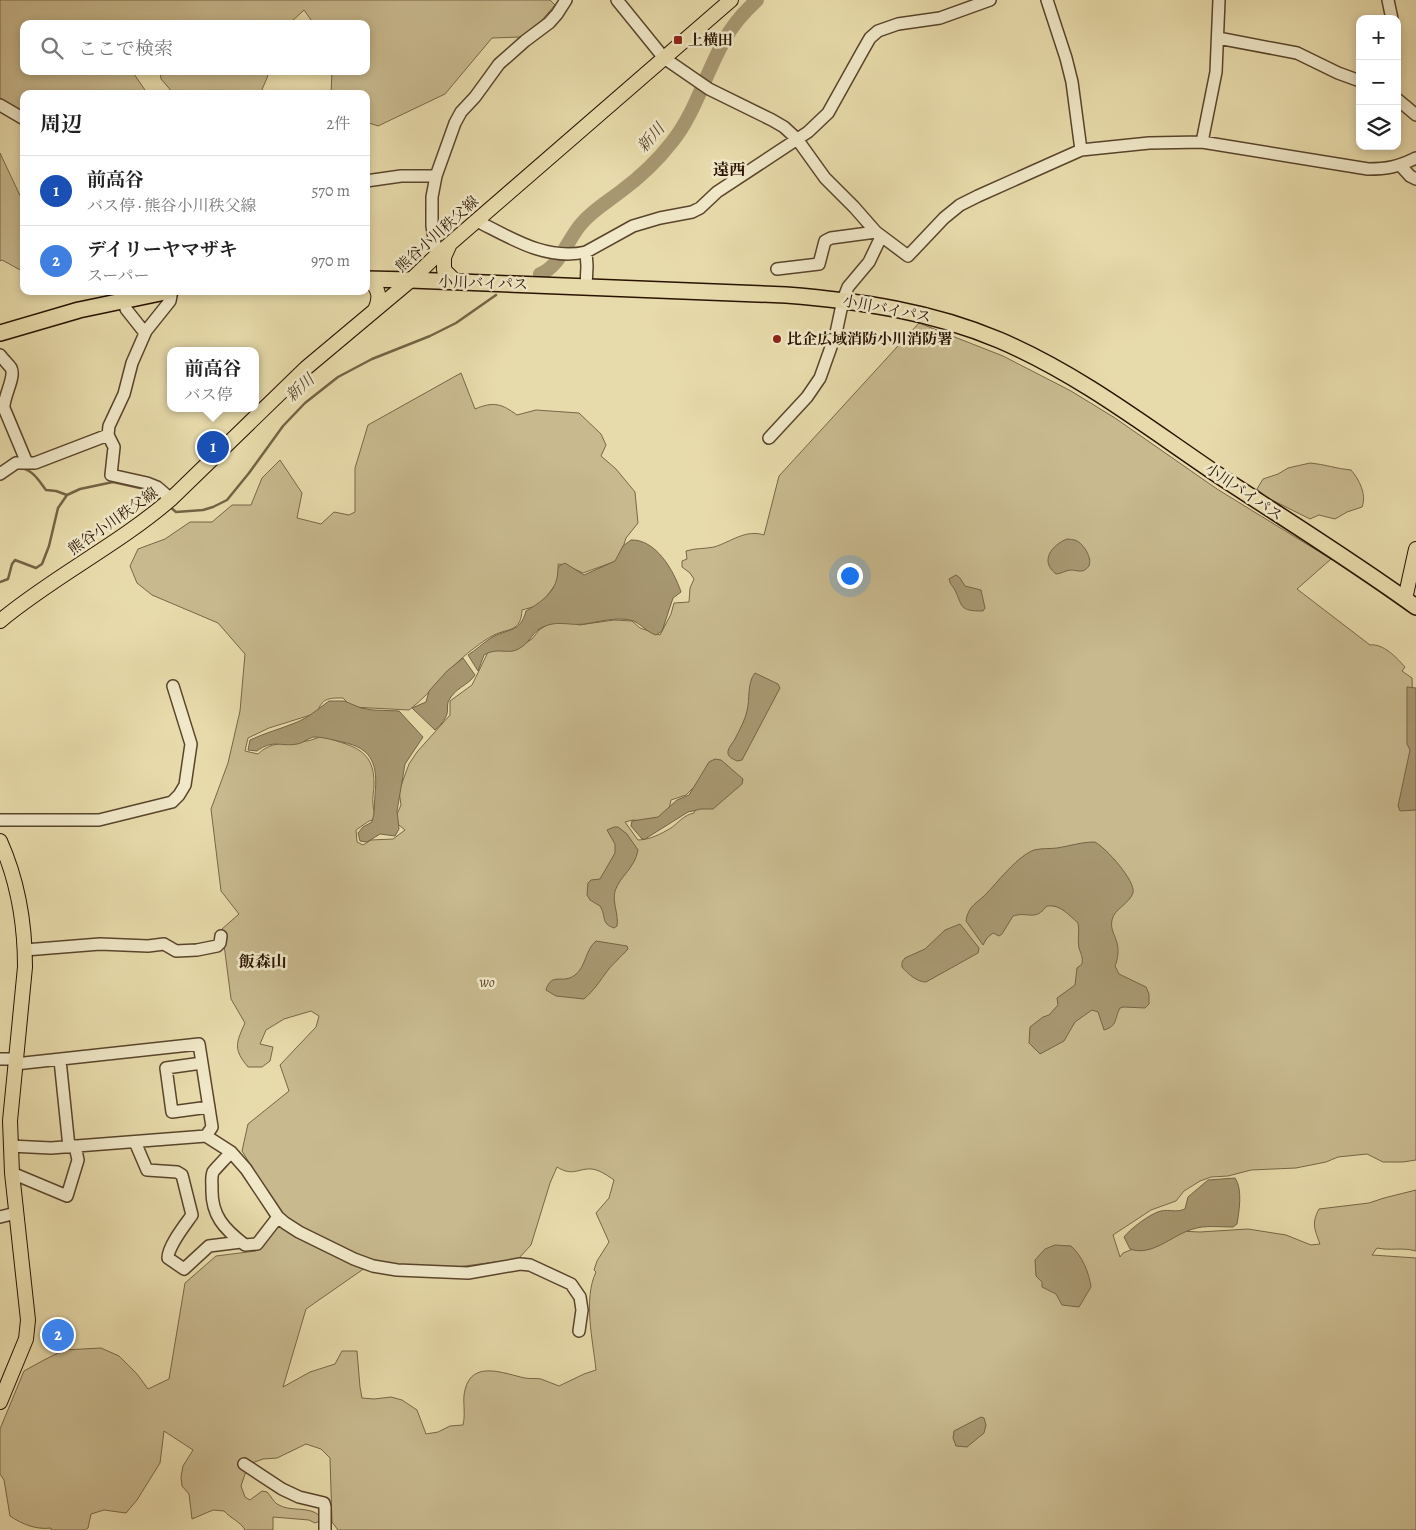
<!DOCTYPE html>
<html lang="ja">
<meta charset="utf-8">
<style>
body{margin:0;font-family:Alegreya,"Noto Serif JP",serif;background:#f6f6f6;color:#222}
.controls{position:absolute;right:15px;top:15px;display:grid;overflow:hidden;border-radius:10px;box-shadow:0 2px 8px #0003}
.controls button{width:45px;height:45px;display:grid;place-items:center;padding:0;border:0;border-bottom:1px solid #e0e0e0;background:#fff;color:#222;font:25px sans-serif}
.you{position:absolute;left:849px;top:575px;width:18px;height:18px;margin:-12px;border:4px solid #fff;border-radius:50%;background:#1a73e8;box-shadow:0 0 0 8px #1a73e833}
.badge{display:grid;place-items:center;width:32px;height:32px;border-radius:50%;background:#2563eb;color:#fff;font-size:16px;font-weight:700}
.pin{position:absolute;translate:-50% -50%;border:2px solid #fff;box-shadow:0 1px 5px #0006}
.popup{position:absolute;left:167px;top:347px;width:92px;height:65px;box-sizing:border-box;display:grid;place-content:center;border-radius:10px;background:#fff;filter:drop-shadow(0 1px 4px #0005);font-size:16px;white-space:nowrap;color:#767676}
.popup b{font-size:19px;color:#222}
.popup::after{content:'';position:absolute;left:50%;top:100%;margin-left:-10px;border:10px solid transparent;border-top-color:#fff}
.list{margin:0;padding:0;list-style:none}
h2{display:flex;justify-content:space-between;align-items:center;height:65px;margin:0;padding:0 20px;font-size:21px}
h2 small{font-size:16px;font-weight:400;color:#767676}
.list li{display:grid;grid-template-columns:32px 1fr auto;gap:15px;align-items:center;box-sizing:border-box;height:70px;padding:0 20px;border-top:1px solid #e0e0e0}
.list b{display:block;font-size:19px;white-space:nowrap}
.list p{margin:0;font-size:16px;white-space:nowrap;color:#767676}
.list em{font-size:16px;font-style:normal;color:#767676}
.icon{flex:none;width:28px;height:28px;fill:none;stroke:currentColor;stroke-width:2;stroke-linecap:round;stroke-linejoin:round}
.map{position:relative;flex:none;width:1416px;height:1530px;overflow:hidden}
.search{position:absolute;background:#fff;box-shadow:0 2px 8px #0003;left:20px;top:20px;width:350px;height:55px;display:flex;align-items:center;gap:12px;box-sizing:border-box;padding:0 18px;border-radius:10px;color:#767676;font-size:19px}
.panel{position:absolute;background:#fff;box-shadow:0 2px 8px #0003;left:20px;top:90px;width:350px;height:205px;border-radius:10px}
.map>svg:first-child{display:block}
.green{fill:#c8b98e;stroke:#786647;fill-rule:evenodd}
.water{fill:#a79771;stroke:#756244}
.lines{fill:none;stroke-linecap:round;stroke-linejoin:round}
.stream{stroke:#756244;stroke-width:2.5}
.river{stroke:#a79771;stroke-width:14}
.minor-casing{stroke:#59442b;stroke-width:14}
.major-casing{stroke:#291200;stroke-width:16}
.highway-casing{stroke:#291200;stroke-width:18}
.minor{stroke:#f0e8c8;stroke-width:11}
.major{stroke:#e8dbab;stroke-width:14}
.highway{stroke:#e8dbab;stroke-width:15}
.poi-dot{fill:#8f2418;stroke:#f0e8c8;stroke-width:2}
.labels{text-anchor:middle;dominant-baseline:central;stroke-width:5;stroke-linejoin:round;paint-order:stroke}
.poi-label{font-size:15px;font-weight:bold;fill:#291200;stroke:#f0e8c8;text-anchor:start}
.street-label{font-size:15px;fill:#291200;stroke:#f0e8c8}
.park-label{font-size:15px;font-style:italic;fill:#614c32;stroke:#f0e8c8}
.water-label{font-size:16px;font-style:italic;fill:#5b472d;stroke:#f0e8c8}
.neighbourhood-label{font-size:16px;font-weight:bold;fill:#291200;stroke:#f0e8c8}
</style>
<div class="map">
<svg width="1416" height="1530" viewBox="0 0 1416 1530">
<rect width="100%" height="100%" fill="#e8dbab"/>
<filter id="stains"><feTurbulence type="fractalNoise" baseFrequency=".004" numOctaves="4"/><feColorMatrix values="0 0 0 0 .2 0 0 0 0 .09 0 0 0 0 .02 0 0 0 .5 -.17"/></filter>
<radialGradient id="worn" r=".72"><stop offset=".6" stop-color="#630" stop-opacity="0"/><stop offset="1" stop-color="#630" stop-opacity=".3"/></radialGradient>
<path class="green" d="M 0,0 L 550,0 L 555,5 L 542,20 L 521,37 L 492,38 L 445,94 L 378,126 L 366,122 L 366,94 L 331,94 L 332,71 L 366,71 L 366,24 L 314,24 L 304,10 L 289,24 L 24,24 L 24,71 L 132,71 L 147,93 L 24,94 L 24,114 L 0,100 Z
M 160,71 L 269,71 L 267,78 L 260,94 L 174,94 L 161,79 Z
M 0,153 L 24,204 L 24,272 L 2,260 L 0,261 Z
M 919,323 L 1003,356 L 1071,391 L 1115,418 L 1217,489 L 1331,559 L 1297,589 L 1370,645 C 1383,643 1397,658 1405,667 L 1402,671 L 1412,678 L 1416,796 L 1416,1160 L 1403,1162 L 1383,1162 L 1367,1154 L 1338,1157 L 1326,1162 L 1296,1168 L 1251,1170 L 1228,1176 L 1211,1177 L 1200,1181 L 1184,1191 L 1176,1201 L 1151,1210 L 1113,1235 L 1120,1257 L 1123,1253 L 1179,1231 L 1200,1232 L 1248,1229 L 1286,1235 L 1311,1245 L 1320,1244 C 1315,1230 1311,1224 1319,1209 L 1369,1203 L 1384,1198 L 1416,1190 L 1416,1251 C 1402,1247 1390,1251 1377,1248 L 1372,1255 L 1416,1258 L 1416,1530 L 338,1530 L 332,1522 L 330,1458 L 321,1449 L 306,1444 L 277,1458 L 263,1459 L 252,1463 L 245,1474 L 241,1486 L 245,1497 L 250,1500 L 262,1491 L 267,1492 C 271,1496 273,1501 277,1504 C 291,1513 308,1505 320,1516 L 320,1521 L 315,1523 L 309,1520 L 273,1517 L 273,1530 L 245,1530 C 241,1522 230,1518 224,1511 L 213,1510 L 192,1519 L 189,1494 L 182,1486 L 181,1477 L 183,1466 L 193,1450 L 164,1431 L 160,1463 L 137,1500 L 126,1513 L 104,1510 L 91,1514 L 88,1528 L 85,1530 L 51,1530 L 51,1528 C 36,1530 22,1524 10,1516 L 4,1480 L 0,1474 L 0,1429 L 24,1371 L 44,1360 L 64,1350 L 101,1348 L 119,1356 L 137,1374 L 148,1389 L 169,1379 L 185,1283 L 216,1256 L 256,1251 L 276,1227 L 265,1188 L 242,1151 L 248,1124 L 289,1091 L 280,1065 L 316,1027 L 319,1016 L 311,1011 L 284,1019 L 266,1030 L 260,1044 L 273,1047 L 270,1061 L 262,1067 L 248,1067 C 233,1049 236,1043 245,1023 L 231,999 L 222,929 L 239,914 L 221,891 L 211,809 L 228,763 L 240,711 L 245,654 L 218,623 L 152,595 L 137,583 L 130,566 L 138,549 L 165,539 L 190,522 L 212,522 L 232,505 L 251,505 L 262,478 L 280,460 L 302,493 L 297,518 L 321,524 L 334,512 L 349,515 L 355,512 L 355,468 L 368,425 L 461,373 L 475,409 C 494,401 502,404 517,415 L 536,410 L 579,413 L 601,434 L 606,445 L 601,456 L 616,469 L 635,492 L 638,523 L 626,538 L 619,560 L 583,573 L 566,565 L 558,564 L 559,580 L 540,605 L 522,610 C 521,632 509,628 494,635 C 488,638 482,642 477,646 C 451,664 434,691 409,710 L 352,707 L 343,698 C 328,698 322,698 317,713 L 269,728 L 248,738 L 245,751 L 258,754 C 276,736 300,748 321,736 C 350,746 375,747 374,785 C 374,791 372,798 373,804 C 373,809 375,814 377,819 L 369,821 L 356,830 L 357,842 L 363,845 L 371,840 L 393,839 L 405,830 L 394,821 L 401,805 L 399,791 L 409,764 L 417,752 L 450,715 L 450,701 L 472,685 L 490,648 L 514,650 L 532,639 L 539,630 L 550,623 L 565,620 L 579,625 L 614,620 L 632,621 L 640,628 L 660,635 L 671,614 L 674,603 L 689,602 L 690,588 L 694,579 L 690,573 L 682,567 L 682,561 L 687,559 L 686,551 C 695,548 704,549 714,547 C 731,542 745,529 764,535 L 779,476 ZM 703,778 L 694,813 C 684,815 679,822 671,828 C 661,834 649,840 638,840 L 625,822 L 633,820 L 652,822 L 668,814 L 671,800 L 686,795 ZM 557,1167 C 573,1177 578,1168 592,1169 C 600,1170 608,1176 614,1180 L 609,1198 L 596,1213 L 609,1242 L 597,1261 L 594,1270 L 596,1272 C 583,1299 593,1341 596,1370 L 584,1374 L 559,1386 C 553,1384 547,1381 541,1379 C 536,1378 530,1379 525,1378 C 505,1374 472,1359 465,1390 C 462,1400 466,1413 463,1425 L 450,1426 L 438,1432 L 426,1434 L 417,1410 L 402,1400 L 391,1397 L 374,1399 L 362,1398 L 360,1387 L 357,1351 L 342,1351 L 335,1364 L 310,1372 L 283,1387 L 306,1309 L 375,1261 L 406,1266 L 457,1267 L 518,1259 L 531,1245 L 550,1183 Z
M 1310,463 C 1324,464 1337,469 1351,470 C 1359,479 1367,495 1362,507 L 1347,512 L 1335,519 L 1319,515 L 1310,519 L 1266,497 L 1257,489 L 1263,479 L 1278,474 L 1288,468 Z"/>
<path class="water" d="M 1067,539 C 1069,539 1074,540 1075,540 C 1084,543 1096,563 1086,569 C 1082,573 1076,570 1071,570 C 1066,570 1061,574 1056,574 C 1039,561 1052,545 1067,539 Z
M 631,540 C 656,539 674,571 681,592 L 673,598 L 662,631 L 656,635 C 646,632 640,622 630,620 C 614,617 599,622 584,624 C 568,626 556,619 539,629 C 532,634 528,644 520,648 C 509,656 498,646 484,655 L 478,671 L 468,655 C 476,650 483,643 491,638 C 507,628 520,634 526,611 C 538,604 554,594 557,578 C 558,574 557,571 559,566 L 565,563 L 584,575 L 615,561 L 623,546 Z
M 956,575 L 960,578 L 965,586 L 981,590 L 985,608 L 983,611 C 959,611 963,607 955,590 C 952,585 950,584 949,579 Z
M 463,658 L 475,675 C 468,686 455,687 448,702 C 447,706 448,710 447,714 C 445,720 440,726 435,730 L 412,708 L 426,702 L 429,691 L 447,671 Z
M 755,673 L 778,684 L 780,688 L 742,760 L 737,761 C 733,759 727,757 728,751 C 729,746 734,742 736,737 C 740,729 745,720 747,711 C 750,700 747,682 755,673 Z
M 1407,687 L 1416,688 L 1416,810 L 1400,811 L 1398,806 L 1410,750 L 1407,744 Z
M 329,701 L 344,701 L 361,708 L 373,710 L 399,711 L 423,737 L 405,764 L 397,811 L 399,829 L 395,836 L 380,834 L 367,842 L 360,841 L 358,833 L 363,827 L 372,822 C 375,813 374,805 375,795 C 378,765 373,748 342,742 C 333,740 324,737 315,737 C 309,737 304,743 297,744 C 281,747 273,739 257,751 L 248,750 L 250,740 C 265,733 280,729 295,723 C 308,718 318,709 329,701 Z
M 715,759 L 721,760 L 743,779 L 742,784 L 713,809 L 701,809 L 688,812 L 645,839 L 642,839 L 631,826 L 632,821 L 658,817 L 677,800 L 689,795 L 709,762 Z
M 614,827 L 618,827 L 627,834 L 638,850 C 635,868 620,876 615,891 C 612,902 619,915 617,926 L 614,928 C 600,923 607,917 600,906 L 590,900 L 587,895 L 588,883 L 591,880 L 600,879 L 615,853 L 615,844 L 607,830 Z
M 1095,842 C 1106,848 1136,881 1133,893 C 1129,904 1114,909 1112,920 C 1110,929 1115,935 1117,943 C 1119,950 1118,959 1115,966 L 1119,974 L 1146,987 L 1149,994 L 1149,1004 L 1145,1008 L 1124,1007 L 1120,1008 C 1114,1019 1118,1026 1104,1030 L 1098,1012 L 1092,1010 L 1075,1022 L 1064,1041 L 1040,1054 L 1029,1043 L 1030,1027 L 1043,1017 L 1049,1015 L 1058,1005 L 1057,998 L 1075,985 L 1077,968 L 1082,964 C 1083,957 1081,954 1079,948 C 1077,941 1080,931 1078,923 C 1069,915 1060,904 1047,906 C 1034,922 1029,911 1013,916 L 1002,934 L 999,936 L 993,933 L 987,938 L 983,945 L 966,921 C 968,905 978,903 988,892 C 1000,879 1018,856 1034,850 C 1042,848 1049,849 1057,848 C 1070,846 1081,842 1095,842 Z
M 960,924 L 979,948 L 978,953 L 926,982 C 917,982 908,974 902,967 L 902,962 L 905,958 L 925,949 L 945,930 Z
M 596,941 L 627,946 L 628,949 C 621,957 611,965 605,974 C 598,984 594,990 584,999 L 556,996 L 546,990 C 552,971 562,985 575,975 C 586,967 585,950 596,941 Z
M 1235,1178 C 1243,1189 1239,1212 1237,1224 L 1233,1227 C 1220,1227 1205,1225 1193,1229 C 1172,1235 1152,1257 1130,1249 L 1124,1237 C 1130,1229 1151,1213 1161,1211 C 1171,1209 1175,1213 1185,1209 L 1188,1197 L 1208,1180 Z
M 1055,1245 L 1071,1246 C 1082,1256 1089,1272 1091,1287 L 1079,1307 L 1062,1305 L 1056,1294 L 1042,1287 L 1042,1282 L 1036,1276 L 1035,1260 L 1045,1249 Z
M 981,1417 L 984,1418 L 986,1425 L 984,1433 L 967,1447 L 956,1446 L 953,1438 L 954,1431 Z"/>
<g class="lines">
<path class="stream" d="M 21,468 C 33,470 39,481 46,490 L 56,491 L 67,495
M 169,506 L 176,512 L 203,510 L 213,507 L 227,500 L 249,473 L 283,426 L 305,403 L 338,377 L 372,359 L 430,336 L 456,323 L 496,295
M 0,582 L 8,579 L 12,564 L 15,560 L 36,568 L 42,564 L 49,546 L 58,508 L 67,495 L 80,489 L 113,482 L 149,490 L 163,501"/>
<path class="river" d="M 540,274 C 560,267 568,238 582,223 C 593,210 607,202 620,192 C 639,178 658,160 672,142 C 696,112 705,74 724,41 C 732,25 744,12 757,0"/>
<defs>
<path id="minor" d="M 617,0 L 664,58 L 709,89 L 772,120 L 784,127 L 797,139 L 825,178 L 854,207 L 876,232 L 908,256 L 944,218 L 960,205 L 978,196 L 1081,150 L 1149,143 L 1202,142 L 1368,169 C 1387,169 1398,167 1416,158
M 1047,0 L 1066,58 L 1072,82 L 1081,150
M 1388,0 L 1392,19
M 1218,38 L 1297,53 L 1338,73 L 1360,81
M 1397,99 L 1416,115
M 0,105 L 24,119
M 1202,142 L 1216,72 L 1219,0
M 1401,166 L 1410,176 L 1416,179
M 366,181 L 401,176 L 436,176
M 477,221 C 511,238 546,261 586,252 L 633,226 L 660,218 L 692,212 L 700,208 L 717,192 L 808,132 L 828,113 L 862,52 L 870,38 L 878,31 L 898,24 L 940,18 L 990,0
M 586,252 L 587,266 L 586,287
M 437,255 L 432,226 L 432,197 L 436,176 L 455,123 L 461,112 L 475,97 L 499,64 L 525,41 L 549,23 L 557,14 L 566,0
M 777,269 L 819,264 L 825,241 L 831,238 L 876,232
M 126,309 L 145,333
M 0,355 C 3,359 8,364 11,368 C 16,377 3,397 4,408 L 27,463
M 769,438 L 807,397 L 820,378 L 836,333 L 843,300 L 848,287 L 869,262 L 881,237
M 0,474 L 16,463 L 35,463 L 108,435
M 171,499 L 157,487 L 147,483 L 111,475 L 114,447 L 108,435 L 109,426 L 124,394 L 132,363 L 146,331 L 170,301 L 172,291
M 0,820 L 99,820 L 172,802 L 179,795 L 185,785 L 191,744 L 173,686
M 25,950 L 100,944 L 148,946 L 164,944 L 176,951 L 197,950 L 217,946 L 220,943 L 221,936
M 0,1059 L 15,1059
M 60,1060 L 69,1147
M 202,1063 L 166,1068 L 172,1112 L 209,1107
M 15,1064 L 199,1044 L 212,1127 L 206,1136
M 135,1142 L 147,1170 L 177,1172 L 182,1175 L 192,1215 C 185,1225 168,1246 168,1258 L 184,1269 L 209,1246 L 241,1242
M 10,1146 L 51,1148 L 206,1136 L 231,1152 L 246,1169 L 278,1217 L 285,1223 L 299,1232 L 354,1259 L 373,1266 L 397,1270 L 468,1273 L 520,1264 L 530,1265 L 571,1284 L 580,1297 L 582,1310 L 579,1331
M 231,1152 C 227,1157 216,1168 213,1172 C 211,1177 212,1183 212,1188 C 211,1215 224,1229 245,1245 L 257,1244 L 278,1217
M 12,1173 L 67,1196 L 78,1160 L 75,1146
M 0,1217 L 16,1213
M 244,1464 L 282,1489 L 299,1497 L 324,1503 L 325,1507 L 325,1530"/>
<path id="major" d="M 449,246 L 444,257 L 444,270 L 456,282
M 370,280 C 379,290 381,297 375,310
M 1405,599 L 1416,549
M 0,621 C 54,576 118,545 171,499 L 306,368 L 411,280 L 437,255 L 731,0
M 0,841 C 18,881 25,923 25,967 L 10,1121 L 12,1173 L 28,1320 L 26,1339 L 0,1402"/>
<path id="highway" d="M 366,279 L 411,280 L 786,295 C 860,301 930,311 999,340 C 1081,375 1151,430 1224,479 C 1288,521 1354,562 1416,607
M 0,333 L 79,310 L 170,291"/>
</defs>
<use href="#minor" class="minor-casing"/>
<use href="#major" class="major-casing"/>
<use href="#highway" class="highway-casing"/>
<use href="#minor" class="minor"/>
<use href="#major" class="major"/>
<use href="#highway" class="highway"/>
</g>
<g class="poi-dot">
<rect x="673" y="35" width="10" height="10" rx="2.5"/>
<circle cx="777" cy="339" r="5"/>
</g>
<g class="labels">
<g class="poi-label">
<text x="688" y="40">上横田</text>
<text x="787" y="339">比企広域消防小川消防署</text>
</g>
<g class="street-label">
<text transform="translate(437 234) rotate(-42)">熊谷小川秩父線</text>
<text transform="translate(483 283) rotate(2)">小川バイパス</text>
<text transform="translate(887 309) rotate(11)">小川バイパス</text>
<text transform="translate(1244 492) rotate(34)">小川バイパス</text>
<text transform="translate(113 521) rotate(-35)">熊谷小川秩父線</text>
</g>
<g class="park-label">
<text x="487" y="982">wo</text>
</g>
<g class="water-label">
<text transform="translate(651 138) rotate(-49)">新川</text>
<text transform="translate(300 388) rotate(-43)">新川</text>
</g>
<g class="neighbourhood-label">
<text x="729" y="170">遠西</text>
<text x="263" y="962">飯森山</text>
</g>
</g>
<rect width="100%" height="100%" filter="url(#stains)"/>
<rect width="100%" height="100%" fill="url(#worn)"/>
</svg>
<div class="controls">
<button>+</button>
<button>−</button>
<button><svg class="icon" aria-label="layers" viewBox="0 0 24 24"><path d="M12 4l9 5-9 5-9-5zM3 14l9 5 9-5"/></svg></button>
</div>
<div class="you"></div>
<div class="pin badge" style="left:213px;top:447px;background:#1a4fb4">1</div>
<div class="popup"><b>前高谷</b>バス停</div>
<div class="pin badge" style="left:58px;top:1335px;background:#3f7fe0">2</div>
<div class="search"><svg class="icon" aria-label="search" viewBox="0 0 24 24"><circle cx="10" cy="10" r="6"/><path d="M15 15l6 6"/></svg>ここで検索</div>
<section class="panel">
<h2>周辺<small>2件</small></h2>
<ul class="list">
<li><span class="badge" style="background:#1a4fb4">1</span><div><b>前高谷</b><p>バス停 · 熊谷小川秩父線</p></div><em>570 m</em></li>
<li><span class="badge" style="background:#3f7fe0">2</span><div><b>デイリーヤマザキ</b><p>スーパー</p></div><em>970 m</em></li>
</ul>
</section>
</div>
